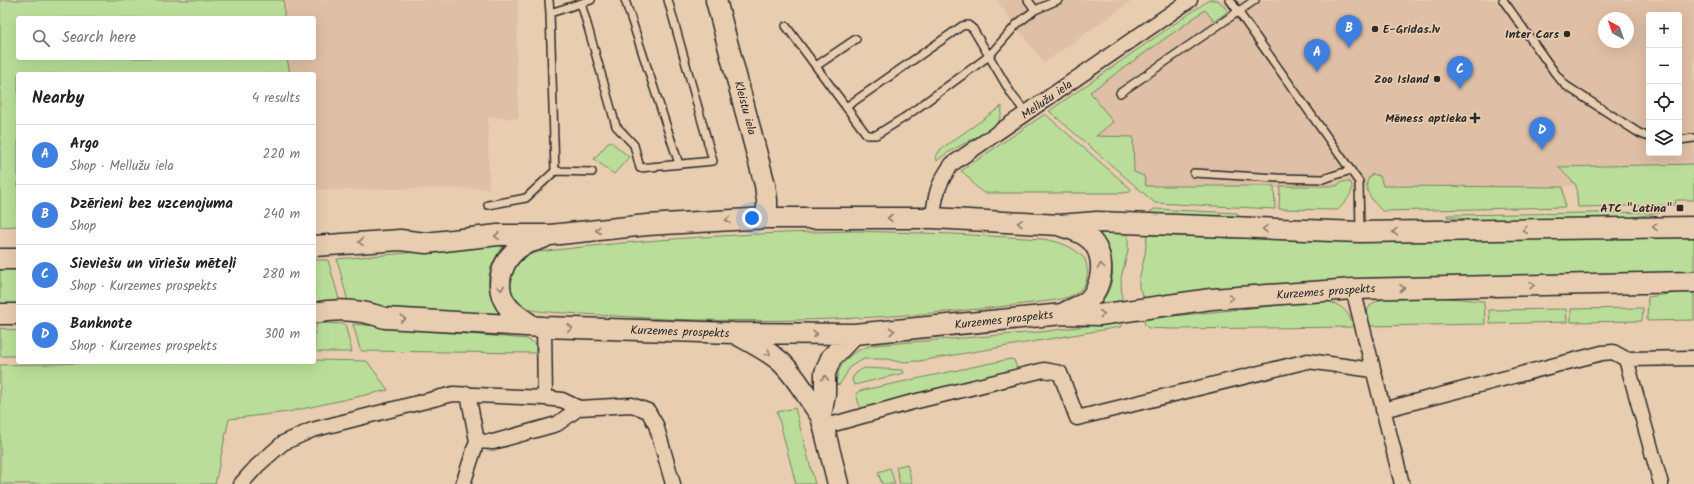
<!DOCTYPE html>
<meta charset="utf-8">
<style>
body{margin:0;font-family:Kalam,sans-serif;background:#f6f6f6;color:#222}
.controls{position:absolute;right:12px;top:12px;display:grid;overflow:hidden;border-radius:4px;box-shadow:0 4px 16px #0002}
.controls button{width:36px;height:36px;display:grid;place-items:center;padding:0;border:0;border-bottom:1px solid #e0e0e0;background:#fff;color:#222;font:20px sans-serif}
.compass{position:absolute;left:1598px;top:12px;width:36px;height:36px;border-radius:50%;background:#fff;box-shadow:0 4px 16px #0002;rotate:320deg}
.you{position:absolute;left:752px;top:218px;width:14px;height:14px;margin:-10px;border:3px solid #fff;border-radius:50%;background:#1a73e8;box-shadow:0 0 0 6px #1a73e833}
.badge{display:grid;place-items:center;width:26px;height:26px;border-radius:50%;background:#0f766e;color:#fff;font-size:13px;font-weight:700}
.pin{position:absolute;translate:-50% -33px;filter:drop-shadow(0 1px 2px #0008)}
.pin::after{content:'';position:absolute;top:21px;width:14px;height:12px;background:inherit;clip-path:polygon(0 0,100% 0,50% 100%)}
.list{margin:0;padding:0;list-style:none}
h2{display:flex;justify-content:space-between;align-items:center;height:52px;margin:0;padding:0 16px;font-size:17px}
h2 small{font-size:13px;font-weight:400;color:#767676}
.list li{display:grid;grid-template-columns:26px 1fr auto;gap:12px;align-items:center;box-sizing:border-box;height:60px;padding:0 16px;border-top:1px solid #e0e0e0}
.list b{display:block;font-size:15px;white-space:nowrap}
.list p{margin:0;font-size:13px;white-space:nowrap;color:#767676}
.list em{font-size:13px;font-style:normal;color:#767676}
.icon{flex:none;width:22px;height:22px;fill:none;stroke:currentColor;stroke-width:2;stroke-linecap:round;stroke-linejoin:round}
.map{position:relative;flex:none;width:1694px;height:484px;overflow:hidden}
.search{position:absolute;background:#fff;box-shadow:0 4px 16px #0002;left:16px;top:16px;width:300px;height:44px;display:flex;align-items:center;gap:10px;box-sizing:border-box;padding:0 14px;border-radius:4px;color:#767676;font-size:15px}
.panel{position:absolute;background:#fff;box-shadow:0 4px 16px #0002;left:16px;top:72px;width:300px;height:292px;border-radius:4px}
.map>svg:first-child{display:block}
.built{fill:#dfbfa5;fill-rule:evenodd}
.green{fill:#bade99;stroke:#728462}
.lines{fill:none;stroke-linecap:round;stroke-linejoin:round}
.lane-casing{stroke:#2b2b2b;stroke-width:10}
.street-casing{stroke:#2b2b2b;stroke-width:17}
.secondary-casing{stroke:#2b2b2b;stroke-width:23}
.lane{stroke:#e9cdb0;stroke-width:7}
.street{stroke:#e9cdb0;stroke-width:14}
.secondary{stroke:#e9cdb0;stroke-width:20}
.oneway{stroke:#8a7c6e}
.poi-dot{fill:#2b2b2b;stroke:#e9cdb0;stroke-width:1.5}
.labels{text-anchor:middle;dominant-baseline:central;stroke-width:3.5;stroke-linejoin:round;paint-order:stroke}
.poi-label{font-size:12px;font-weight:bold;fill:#2b2b2b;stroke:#e9cdb0;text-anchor:end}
.street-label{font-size:12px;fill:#2b2b2b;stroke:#e9cdb0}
</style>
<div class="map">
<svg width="1694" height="484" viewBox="0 0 1694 484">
<rect width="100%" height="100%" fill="#e9cdb0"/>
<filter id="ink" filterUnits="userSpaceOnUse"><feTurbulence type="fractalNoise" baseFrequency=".025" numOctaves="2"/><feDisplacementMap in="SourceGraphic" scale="8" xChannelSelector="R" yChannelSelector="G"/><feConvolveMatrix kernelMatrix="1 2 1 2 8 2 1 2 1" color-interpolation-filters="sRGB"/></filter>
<g filter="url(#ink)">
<path class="built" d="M 253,0 L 518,0 L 516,74 L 518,75 L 518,118 L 488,117 L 489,188 L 314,190 L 314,74 L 252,74 L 252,58 L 314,58 L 314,18 L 253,18 Z
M 996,0 L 1133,0 L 1044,63 Z
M 1215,0 L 1694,0 L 1694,164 L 1581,166 L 1576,185 L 1563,187 L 1280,186 L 1274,189 L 1147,190 L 1061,109 ZM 1649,15 L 1679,15 L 1679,153 L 1649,153 ZM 1604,18 L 1628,18 L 1628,42 L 1604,42 Z"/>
<path class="green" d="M 0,0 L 284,0 L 284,18 L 18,18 L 18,58 L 287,58 L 290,74 L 18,74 L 18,226 L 0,227 Z
M 1209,0 L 1218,0 L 1227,10 L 1226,13 L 1216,20 L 1213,20 L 1205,10 L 1090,92 L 1113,122 L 1096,136 L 1133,137 L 1134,172 L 1144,176 L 1146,186 L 1274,186 L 1275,209 L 1155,203 L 1049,111 Z
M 1002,106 C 1002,112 1001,117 998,122 C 990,134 951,147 937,161 L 936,156 L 941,149 Z
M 1045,114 L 1131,189 L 1130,192 L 1122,193 L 985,193 C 975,190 971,177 961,171 Z
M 610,141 L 629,157 L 614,174 L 594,159 Z
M 1694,164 L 1694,200 L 1676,200 L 1675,205 L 1578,207 L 1576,185 L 1558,167 Z
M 1372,174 L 1380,176 L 1383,186 L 1563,187 L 1565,207 L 1382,211 C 1373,201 1359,187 1372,174 Z
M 1341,182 L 1350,182 C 1357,190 1344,204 1338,210 L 1279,209 L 1280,186 L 1337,186 Z
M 1154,209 L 1237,213 L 1238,216 L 1150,215 L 1149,213 Z
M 1659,212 L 1660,213 L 1628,218 L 1492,221 L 1447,217 L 1447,215 Z
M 855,231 L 953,234 L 1043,239 C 1060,242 1073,246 1085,259 C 1093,284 1080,296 1056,300 C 927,317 796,324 666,319 C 627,317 587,314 548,312 C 539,311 529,311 521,305 C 498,285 513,258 538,252 C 645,239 748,233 855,231 Z
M 1102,233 L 1128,234 L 1128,251 L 1121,278 L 1122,302 L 1102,305 L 1100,303 C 1115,288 1116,263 1106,245 C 1104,241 1101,238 1100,234 Z
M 1147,235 L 1355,242 L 1694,237 L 1694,273 L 1458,276 L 1320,282 L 1145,299 L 1139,288 L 1139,280 L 1145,254 Z
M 500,245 L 502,247 C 482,277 487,287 501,317 L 349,306 L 337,259 Z
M 314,260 L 328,260 L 341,306 L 314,305 Z
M 0,268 L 18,268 L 18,304 L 0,304 Z
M 1690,291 L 1694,291 L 1694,320 L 1647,321 L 1648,297 Z
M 1425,296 L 1484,301 L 1485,324 L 1369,326 C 1368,322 1366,317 1367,314 C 1368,293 1410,297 1425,296 Z
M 1320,301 C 1338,302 1349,309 1353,327 L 1172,329 L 1148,328 L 1145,325 L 1144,319 Z
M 1643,308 L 1642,321 L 1571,322 L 1571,309 Z
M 1566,309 L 1567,322 L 1490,324 L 1489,310 Z
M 1125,321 L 1120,327 L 919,361 L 899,362 L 887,359 L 864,359 L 851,366 L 840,384 L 836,385 C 837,362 852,351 873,345 L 1040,332 Z
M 318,323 L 345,324 L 352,352 L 318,352 L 315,349 C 315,341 313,330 318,323 Z
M 353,324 L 527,339 L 536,344 L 536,353 L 362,351 L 360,349 Z
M 0,328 L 18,331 L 18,351 L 16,356 L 0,356 Z
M 1010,359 L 1014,360 L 1018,371 L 861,411 L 856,394 L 859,391 Z
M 314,360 L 367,361 L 388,390 L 288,412 L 229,419 L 215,484 L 0,484 L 0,365 L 132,362 L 314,362 Z
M 864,368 L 903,370 L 904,373 L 854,385 L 852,379 L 856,373 Z
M 795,408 L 815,484 L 796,484 L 777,412 Z
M 907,464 L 912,484 L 900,484 L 896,467 Z
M 890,468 L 895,484 L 882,484 L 878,472 Z"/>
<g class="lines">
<defs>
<path id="lane" d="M 549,0 L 550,13
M 625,0 L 679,164
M 1028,0 L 1035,10
M 1230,0 L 1359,182 L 1360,230
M 1503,0 L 1555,73 L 1565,85 L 1639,133 L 1649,137
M 581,3 L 616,126 L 634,145 L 640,168 L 713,161 L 668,0
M 786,26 L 846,107 L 962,26 L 968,25 L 973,29 L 1012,95 L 1027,114
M 816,66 L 856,39
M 1120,93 L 1255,0
M 846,107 L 867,135 L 876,135 L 905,117 L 989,56 L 1017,24 L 1035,10 L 1058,0
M 1679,140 L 1694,138
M 555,171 L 592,172
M 1194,173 L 1277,178 L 1323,179 L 1351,170
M 488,205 L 526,198 L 555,171 L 550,13 L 591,0"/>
<path id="street" d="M 933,218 C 935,195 938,183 952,164 L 1190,0
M 1353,289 L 1402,484
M 1626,359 L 1661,484
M 545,398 L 562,400 L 579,408 L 632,405 L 648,411 L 656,425 L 673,484
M 1383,410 L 1602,353 L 1613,352 L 1626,359 L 1694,358
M 823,427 L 909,403 L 1044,370 L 1060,373 L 1077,418 L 1308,361 L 1373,370
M 477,441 L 493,442 L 557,424 L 579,408
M 241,484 L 257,466 L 283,443 L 312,430 L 453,394 L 545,398 L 544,327
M 463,484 L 477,441 L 468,394"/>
<path id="secondary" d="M 716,0 L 765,185 L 767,200 L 767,218
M 1061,226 C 1069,229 1078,231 1084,235 C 1107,248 1106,286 1086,302 C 1080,306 1071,309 1064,313
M 314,246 L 400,240 L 426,243 L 498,235 L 550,235 L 647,225 L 767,218 L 933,218 L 1059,225 L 1097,222 L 1360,232 L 1694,227
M 0,259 L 18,259
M 314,313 C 338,308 362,310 385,318 L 544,327 L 734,333 L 854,334 L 1063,314 L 1099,315 L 1211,299 L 1353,289 L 1694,282
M 0,314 L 18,314
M 531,325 C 524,320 515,314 509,308 C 491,287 502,256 525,244 C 531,242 537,240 543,238
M 736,334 C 752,343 767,350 781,362 C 797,377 808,399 821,416
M 838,484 L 821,416 L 825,394 L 825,373 L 831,358 L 854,334"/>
</defs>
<use href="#lane" class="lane-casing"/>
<use href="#street" class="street-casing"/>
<use href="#secondary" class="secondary-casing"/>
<use href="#lane" class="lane"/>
<use href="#street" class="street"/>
<use href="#secondary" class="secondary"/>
</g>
<defs><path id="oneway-chevron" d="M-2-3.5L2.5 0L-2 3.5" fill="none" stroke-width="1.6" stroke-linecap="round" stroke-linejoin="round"/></defs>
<g class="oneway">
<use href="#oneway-chevron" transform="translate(890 218) rotate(-180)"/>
<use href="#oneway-chevron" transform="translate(728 220) rotate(177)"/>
<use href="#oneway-chevron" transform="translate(1020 223) rotate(-177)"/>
<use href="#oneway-chevron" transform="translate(1655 227) rotate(179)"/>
<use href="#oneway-chevron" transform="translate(1265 229) rotate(-178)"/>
<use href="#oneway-chevron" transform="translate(598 230) rotate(174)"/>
<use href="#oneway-chevron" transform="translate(1525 230) rotate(179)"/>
<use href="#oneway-chevron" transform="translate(1395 232) rotate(179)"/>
<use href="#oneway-chevron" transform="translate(497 236) rotate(177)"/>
<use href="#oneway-chevron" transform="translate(361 242) rotate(176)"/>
<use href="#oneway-chevron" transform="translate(1101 266) rotate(-97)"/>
<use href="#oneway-chevron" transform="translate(1532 285) rotate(-1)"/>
<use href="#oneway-chevron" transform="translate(501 288) rotate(81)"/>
<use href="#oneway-chevron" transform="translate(1402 288) rotate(-1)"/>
<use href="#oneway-chevron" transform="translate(1231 298) rotate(-4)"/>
<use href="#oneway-chevron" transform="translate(1102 314) rotate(-5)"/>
<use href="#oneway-chevron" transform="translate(403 319) rotate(3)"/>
<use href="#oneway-chevron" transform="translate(570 328) rotate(2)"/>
<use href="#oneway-chevron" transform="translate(892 331) rotate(-5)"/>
<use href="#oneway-chevron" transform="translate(815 334)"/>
<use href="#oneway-chevron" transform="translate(768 353) rotate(35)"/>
<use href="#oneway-chevron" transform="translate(825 378) rotate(-86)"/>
</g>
</g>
<g class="poi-dot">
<circle cx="1375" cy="29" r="4"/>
<circle cx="1567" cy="34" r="4"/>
<circle cx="1437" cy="79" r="4"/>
<path d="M1473 112h4v4h4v4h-4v4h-4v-4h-4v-4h4z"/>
<rect x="1676" y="204" width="8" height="8" rx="2"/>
</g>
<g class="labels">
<g class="poi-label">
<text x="1383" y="29" text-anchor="start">E-Gridas.lv</text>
<text x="1559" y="34">Inter Cars</text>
<text x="1429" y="79">Zoo Island</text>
<text x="1467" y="118">Mēness aptieka</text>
<text x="1672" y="208">ATC "Latina"</text>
</g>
<g class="street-label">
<text transform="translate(1047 100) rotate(-35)">Mellužu iela</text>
<text transform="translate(745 108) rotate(75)">Kleistu iela</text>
<text transform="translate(1326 292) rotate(-4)">Kurzemes prospekts</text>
<text transform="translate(1004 320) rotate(-6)">Kurzemes prospekts</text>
<text transform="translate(680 332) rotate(2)">Kurzemes prospekts</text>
</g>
</g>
</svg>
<div class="controls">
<button>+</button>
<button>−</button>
<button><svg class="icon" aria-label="locate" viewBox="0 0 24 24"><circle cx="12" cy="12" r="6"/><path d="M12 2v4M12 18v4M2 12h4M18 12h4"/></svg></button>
<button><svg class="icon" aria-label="layers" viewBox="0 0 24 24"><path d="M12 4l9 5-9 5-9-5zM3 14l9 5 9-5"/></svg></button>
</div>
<svg class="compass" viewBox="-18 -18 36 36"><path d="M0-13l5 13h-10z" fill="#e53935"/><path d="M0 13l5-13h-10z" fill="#767676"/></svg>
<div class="you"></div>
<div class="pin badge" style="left:1317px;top:72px;background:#3f7fe0">A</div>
<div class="pin badge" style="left:1349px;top:48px;background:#3f7fe0">B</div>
<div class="pin badge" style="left:1460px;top:89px;background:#3f7fe0">C</div>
<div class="pin badge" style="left:1542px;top:150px;background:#3f7fe0">D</div>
<div class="search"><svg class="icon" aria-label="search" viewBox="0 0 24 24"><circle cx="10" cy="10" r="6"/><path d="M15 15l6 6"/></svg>Search here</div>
<section class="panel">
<h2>Nearby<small>4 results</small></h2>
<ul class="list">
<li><span class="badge" style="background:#3f7fe0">A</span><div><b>Argo</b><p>Shop · Mellužu iela</p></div><em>220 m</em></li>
<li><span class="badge" style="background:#3f7fe0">B</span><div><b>Dzērieni bez uzcenojuma</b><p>Shop</p></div><em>240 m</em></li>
<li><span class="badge" style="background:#3f7fe0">C</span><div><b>Sieviešu un vīriešu mēteļi</b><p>Shop · Kurzemes prospekts</p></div><em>280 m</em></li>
<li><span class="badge" style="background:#3f7fe0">D</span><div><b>Banknote</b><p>Shop · Kurzemes prospekts</p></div><em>300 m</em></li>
</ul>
</section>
</div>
